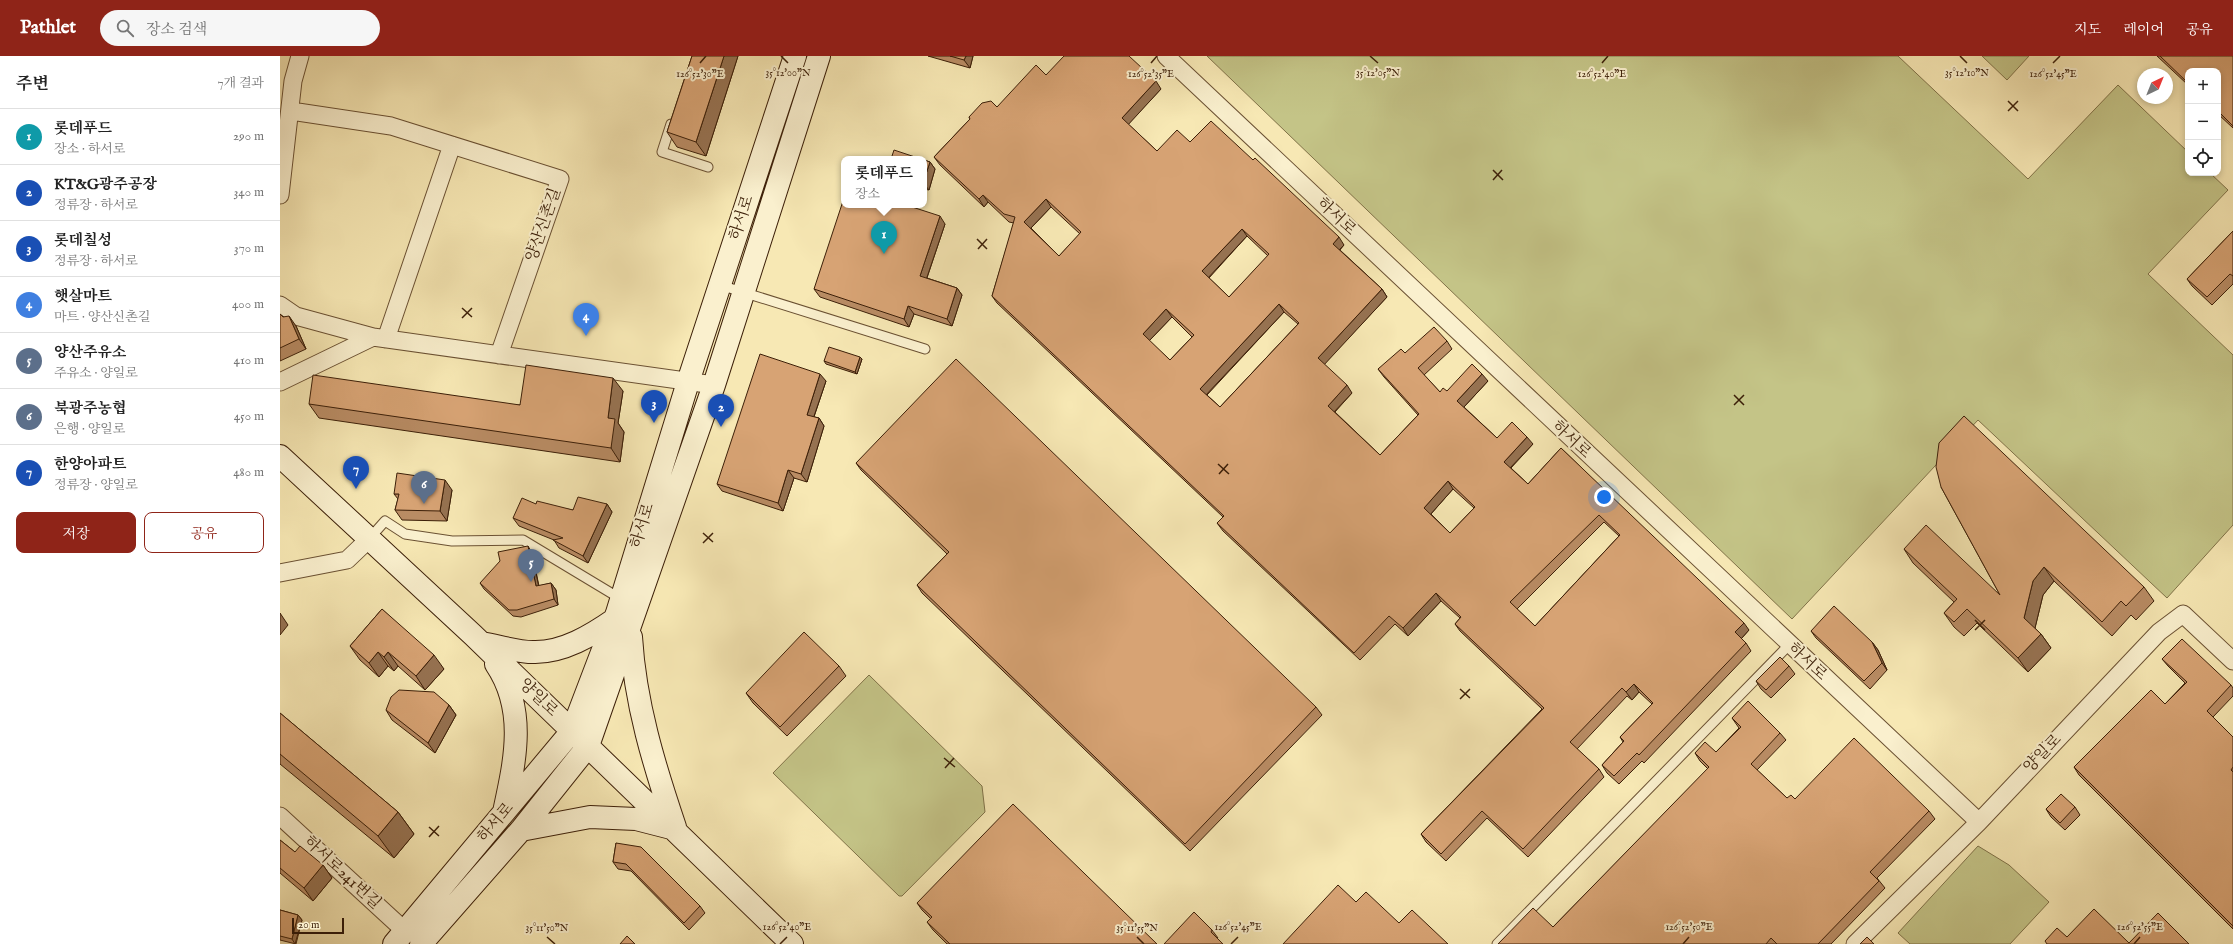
<!DOCTYPE html>
<html lang="ko">
<meta charset="utf-8">
<style>
body{margin:0;font-family:"IM FELL English","Noto Serif KR",serif;background:#f6f6f6;color:#222}
.controls{position:absolute;right:12px;top:12px;display:grid;overflow:hidden;border-radius:8px;box-shadow:0 2px 6px #0003}
.controls button{width:36px;height:36px;display:grid;place-items:center;padding:0;border:0;border-bottom:1px solid #e0e0e0;background:#fff;color:#222;font:20px sans-serif}
.compass{position:absolute;left:1857px;top:12px;width:36px;height:36px;border-radius:50%;background:#fff;box-shadow:0 2px 6px #0003;rotate:43deg}
.scale{position:absolute;left:12px;bottom:10px;width:52px;box-sizing:border-box;padding-left:4px;border:2px solid #3c1f08;border-top:0;font-size:11px;line-height:14px;white-space:nowrap;color:#3c1f08;-webkit-text-stroke:3px #faf0ce;paint-order:stroke}
.you{position:absolute;left:1324px;top:441px;width:14px;height:14px;margin:-10px;border:3px solid #fff;border-radius:50%;background:#1a73e8;box-shadow:0 0 0 6px #1a73e833}
.badge{display:grid;place-items:center;width:26px;height:26px;border-radius:50%;background:#8f2418;color:#fff;font-size:13px;font-weight:700}
.pin{position:absolute;translate:-50% -33px;filter:drop-shadow(0 1px 2px #0008)}
.pin::after{content:'';position:absolute;top:21px;width:14px;height:12px;background:inherit;clip-path:polygon(0 0,100% 0,50% 100%)}
.popup{position:absolute;left:561px;top:100px;width:86px;height:52px;box-sizing:border-box;display:grid;place-content:center;border-radius:8px;background:#fff;filter:drop-shadow(0 1px 3px #0005);font-size:13px;white-space:nowrap;color:#767676}
.popup b{font-size:15px;color:#222}
.popup::after{content:'';position:absolute;left:50%;top:100%;margin-left:-8px;border:8px solid transparent;border-top-color:#fff}
.list{margin:0;padding:0;list-style:none}
h2{display:flex;justify-content:space-between;align-items:center;height:52px;margin:0;padding:0 16px;font-size:17px}
h2 small{font-size:13px;font-weight:400;color:#767676}
.list li{display:grid;grid-template-columns:26px 1fr auto;gap:12px;align-items:center;box-sizing:border-box;height:56px;padding:0 16px;border-top:1px solid #e0e0e0}
.list b{display:block;font-size:15px;white-space:nowrap}
.list p{margin:0;font-size:13px;white-space:nowrap;color:#767676}
.list em{font-size:13px;font-style:normal;color:#767676}
.actions{display:flex;gap:8px;padding:12px 16px}
.actions a{flex:1;padding:9px 0;border:1px solid #8f2418;border-radius:8px;text-align:center;font-size:14px;color:#8f2418}
.actions .main{background:#8f2418;color:#fff}
.icon{flex:none;width:22px;height:22px;fill:none;stroke:currentColor;stroke-width:2;stroke-linecap:round;stroke-linejoin:round}
.map{position:relative;flex:none;width:1953px;height:888px;overflow:hidden}
header{display:flex;align-items:center;gap:24px;box-sizing:border-box;height:56px;padding:0 20px;background:#8f2418;color:#fff}
header strong{font-size:19px}
nav{display:flex;gap:22px;margin-inline-start:auto;font-size:14px}
.search{width:280px;height:36px;background:#f6f6f6;display:flex;align-items:center;gap:10px;box-sizing:border-box;padding:0 14px;border-radius:22px;color:#767676;font-size:15px}
main{display:flex}
aside{flex:1;background:#fff}
.map>svg:first-child{display:block}
.green{fill:#c4c487;stroke:#807248}
.lines{fill:none;stroke-linecap:round;stroke-linejoin:round}
.lane-casing{stroke:#6b5133;stroke-width:11}
.street-casing{stroke:#6b5133;stroke-width:19}
.secondary-casing{stroke:#3c1f08;stroke-width:24}
.lane{stroke:#faf0ce;stroke-width:9}
.street{stroke:#faf0ce;stroke-width:17}
.secondary{stroke:#faf0ce;stroke-width:22}
.wall{fill:#b98c64;stroke:#3c1f08;fill-rule:evenodd}
.shaded-wall{fill:#967251;stroke:#3c1f08}
.building{fill:#d7a374;stroke:#3c1f08;fill-rule:evenodd}
.ticks{fill:none;stroke:#3c1f08;stroke-width:1.5}
.labels{text-anchor:middle;dominant-baseline:central;stroke-width:4;stroke-linejoin:round;paint-order:stroke}
.street-label{font-size:16px;fill:#3c1f08;stroke:#faf0ce}
.ticks-label{font-size:10px;text-anchor:middle;fill:#3c1f08;stroke:#faf0ce;stroke-width:4;stroke-linejoin:round;paint-order:stroke}
</style>
<header>
<strong>Pathlet</strong>
<div class="search"><svg class="icon" aria-label="search" viewBox="0 0 24 24"><circle cx="10" cy="10" r="6"/><path d="M15 15l6 6"/></svg>장소 검색</div>
<nav><a>지도</a><a>레이어</a><a>공유</a></nav>
</header>
<main>
<aside>
<h2>주변<small>7개 결과</small></h2>
<ul class="list">
<li><span class="badge" style="background:#0f9aa8">1</span><div><b>롯데푸드</b><p>장소 · 하서로</p></div><em>290 m</em></li>
<li><span class="badge" style="background:#1a4fb4">2</span><div><b>KT&amp;G광주공장</b><p>정류장 · 하서로</p></div><em>340 m</em></li>
<li><span class="badge" style="background:#1a4fb4">3</span><div><b>롯데칠성</b><p>정류장 · 하서로</p></div><em>370 m</em></li>
<li><span class="badge" style="background:#3f7fe0">4</span><div><b>햇살마트</b><p>마트 · 양산신촌길</p></div><em>400 m</em></li>
<li><span class="badge" style="background:#5c6f8a">5</span><div><b>양산주유소</b><p>주유소 · 양일로</p></div><em>410 m</em></li>
<li><span class="badge" style="background:#5c6f8a">6</span><div><b>북광주농협</b><p>은행 · 양일로</p></div><em>450 m</em></li>
<li><span class="badge" style="background:#1a4fb4">7</span><div><b>한양아파트</b><p>정류장 · 양일로</p></div><em>480 m</em></li>
</ul>
<div class="actions"><a class="main">저장</a><a>공유</a></div>
</aside>
<div class="map">
<svg width="1953" height="888" viewBox="0 0 1953 888">
<rect width="100%" height="100%" fill="#f7e8b4"/>
<filter id="stains"><feTurbulence type="fractalNoise" baseFrequency=".005" numOctaves="4"/><feColorMatrix values="0 0 0 0 .2 0 0 0 0 .09 0 0 0 0 .02 0 0 0 .5 -.17"/></filter>
<radialGradient id="worn" r=".72"><stop offset=".6" stop-color="#630" stop-opacity="0"/><stop offset="1" stop-color="#630" stop-opacity=".3"/></radialGradient>
<path class="green" d="M 927,0 L 1618,0 L 1748,123 L 1838,29 L 1908,96 L 1908,117 L 1930,117 L 1948,134 L 1868,218 L 1953,299 L 1953,469 L 1887,542 L 1698,364 L 1512,563 Z
M 1702,0 L 1749,0 L 1727,24 Z
M 589,619 L 702,730 L 705,756 L 622,840 L 619,840 L 493,717 Z
M 1698,790 L 1729,809 L 1769,846 L 1730,888 L 1630,888 L 1618,877 Z"/>
<g class="lines">
<defs>
<path id="lane" d="M 391,68 L 382,96 L 428,111
M 440,229 L 645,293
M 89,483 L 105,465 L 125,478 L 172,485 L 243,484 L 341,543
M 1217,888 L 1509,589"/>
<path id="street" d="M 886,0 L 1699,766
M 11,55 L 111,70 L 280,123 L 219,299
M 0,139 L 13,25 L 20,0
M 0,249 L 16,260 L 93,281 L 434,329
M 106,283 L 172,89
M 0,326 L 93,281
M 0,517 L 67,504 L 89,483
M 0,760 L 125,875
M 1575,888 L 1699,766 L 1879,576 L 1903,558 L 1953,605"/>
<path id="secondary" d="M 0,400 L 193,579 L 512,888
M 351,581 C 355,647 374,709 395,771
M 202,587 C 219,590 236,596 253,596 C 283,597 312,579 335,563
M 216,608 C 247,654 235,705 224,756
M 241,774 L 310,761 L 356,763 L 395,773
M 114,888 L 292,675 L 337,557 L 408,326 L 515,0
M 141,888 L 241,774 L 308,690 L 434,329 L 539,0"/>
</defs>
<use href="#lane" class="lane-casing"/>
<use href="#street" class="street-casing"/>
<use href="#secondary" class="secondary-casing"/>
<use href="#lane" class="lane"/>
<use href="#street" class="street"/>
<use href="#secondary" class="secondary"/>
</g>
<path class="wall" d="M 412,0 L 458,0 L 426,100 L 397,91 L 387,76 Z
M 648,0 L 693,0 L 690,12 Z
M 1877,0 L 1953,0 L 1953,72 L 1938,58 L 1938,15 L 1908,15 L 1908,29 Z
M 766,19 L 881,33 L 848,68 L 877,95 L 910,86 L 973,104 L 1064,189 L 1060,194 L 1102,233 L 1107,241 L 1044,308 L 1072,337 L 1055,356 L 1100,399 L 1138,359 L 1104,321 L 1098,313 L 1125,297 L 1167,285 L 1172,293 L 1144,319 L 1160,336 L 1167,335 L 1208,325 L 1184,351 L 1217,382 L 1253,388 L 1231,412 L 1248,428 L 1281,392 L 1469,574 L 1461,583 L 1466,587 L 1471,595 L 1364,707 L 1362,705 L 1339,728 L 1327,717 L 1322,709 L 1343,686 L 1340,681 L 1372,648 L 1359,636 L 1352,644 L 1347,640 L 1297,693 L 1319,713 L 1324,721 L 1248,801 L 1207,762 L 1166,805 L 1146,786 L 1141,778 L 1262,653 L 1180,575 L 1175,568 L 1180,562 L 1161,545 L 1128,580 L 1115,568 L 1080,604 L 943,475 L 937,467 L 943,461 L 717,247 L 712,240 L 734,167 L 729,166 L 708,146 L 704,151 L 660,109 L 654,101 L 690,63 L 689,61 L 717,51 ZM 771,151 L 800,178 L 779,200 L 751,172 ZM 967,180 L 988,200 L 949,241 L 929,222 ZM 1004,256 L 1018,268 L 940,351 L 927,339 ZM 892,261 L 912,281 L 890,304 L 869,285 ZM 1173,433 L 1194,452 L 1170,477 L 1151,458 ZM 1324,466 L 1339,480 L 1255,570 L 1237,553 Z
M 644,104 L 650,106 L 655,113 L 649,134 L 644,133 Z
M 665,168 L 647,222 L 677,232 L 682,239 L 672,270 L 634,258 L 629,271 L 540,241 L 534,233 Z
M 1953,175 L 1953,228 L 1932,249 L 1912,230 L 1907,223 Z
M 0,258 L 16,270 L 26,293 L 0,305 Z
M 582,303 L 577,318 L 546,308 L 544,305 Z
M 546,325 L 534,361 L 539,362 L 544,370 L 527,426 L 514,422 L 503,455 L 442,435 L 437,428 Z
M 343,335 L 338,367 L 344,376 L 340,406 L 39,362 L 29,348 L 240,349 Z
M 576,407 L 1036,651 L 1042,659 L 910,795 L 642,537 L 637,529 L 667,498 L 581,414 Z
M 1661,431 L 1864,531 L 1874,545 L 1856,564 L 1851,559 L 1832,580 L 1774,525 L 1763,539 L 1755,572 L 1761,578 L 1771,592 L 1748,616 L 1697,567 L 1684,580 L 1674,571 L 1664,557 L 1674,546 L 1633,507 L 1624,493 L 1720,539 Z
M 172,434 L 167,465 L 122,464 L 115,454 L 118,443 L 114,438 Z
M 256,448 L 293,454 L 327,448 L 332,456 L 308,507 L 279,492 L 274,484 L 239,470 L 233,462 Z
M 252,497 L 259,530 L 271,527 L 276,534 L 278,549 L 241,561 L 233,560 L 204,533 L 200,527 Z
M 102,553 L 164,613 L 145,634 L 118,610 L 114,615 L 108,610 L 99,621 L 80,604 L 70,590 Z
M 1531,575 L 1592,586 L 1598,594 L 1607,614 L 1590,633 L 1536,582 Z
M 1882,603 L 1951,629 L 1953,632 L 1953,640 L 1933,661 L 1953,681 L 1953,873 L 1799,719 L 1794,711 L 1885,648 L 1905,627 L 1888,610 Z
M 559,610 L 566,620 L 507,680 L 473,647 L 466,637 Z
M 1509,610 L 1515,618 L 1491,642 L 1481,633 L 1476,625 Z
M 169,649 L 176,659 L 155,697 L 112,664 L 106,654 Z
M 0,657 L 118,756 L 134,778 L 114,802 L 0,708 Z
M 1452,662 L 1500,677 L 1506,684 L 1477,714 L 1507,742 L 1649,755 L 1655,763 L 1597,822 L 1605,832 L 1551,888 L 1218,888 L 1273,871 L 1428,713 L 1420,705 L 1415,697 L 1436,696 L 1459,672 Z
M 1795,751 L 1800,759 L 1785,774 L 1771,761 L 1766,753 Z
M 0,784 L 15,796 L 43,809 L 52,822 L 33,845 L 0,817 Z
M 336,787 L 420,850 L 425,857 L 409,874 L 351,815 L 338,813 L 333,806 Z
M 637,847 L 877,888 L 667,888 L 653,874 L 647,866 L 651,863 L 642,854 Z
M 0,854 L 18,859 L 22,864 L 16,888 L 0,884 Z
M 932,874 L 938,882 L 937,882 L 884,888 Z"/>
<path class="shaded-wall" d="M 444,0 L 458,0 L 426,100 L 416,86 Z
M 686,0 L 693,0 L 690,12 L 684,4 Z
M 876,25 L 881,33 L 847,70 L 842,62 Z
M 650,106 L 655,113 L 649,134 L 644,128 L 644,124 Z
M 703,139 L 708,146 L 704,151 L 699,143 Z
M 766,143 L 771,151 L 749,174 L 744,166 Z
M 660,160 L 665,168 L 645,227 L 640,220 Z
M 962,173 L 967,180 L 927,223 L 922,215 Z
M 1059,181 L 1064,189 L 1058,195 L 1053,188 Z
M 677,232 L 682,239 L 672,270 L 667,263 Z
M 1102,233 L 1107,241 L 1043,310 L 1038,302 Z
M 999,248 L 1004,256 L 925,340 L 920,333 Z
M 628,250 L 634,258 L 629,271 L 624,263 Z
M 886,253 L 892,261 L 868,286 L 863,278 Z
M 9,260 L 16,270 L 26,293 L 19,283 Z
M 580,301 L 582,303 L 577,318 L 575,316 Z
M 540,318 L 546,325 L 532,366 L 527,359 Z
M 1202,318 L 1208,325 L 1183,352 L 1177,345 Z
M 333,322 L 343,335 L 338,367 L 344,376 L 340,406 L 331,392 L 328,362 Z
M 1067,329 L 1072,337 L 1053,357 L 1048,350 Z
M 539,362 L 544,370 L 527,426 L 521,418 Z
M 1247,381 L 1253,388 L 1229,413 L 1224,406 Z
M 508,414 L 514,422 L 503,455 L 498,447 Z
M 165,424 L 172,434 L 167,465 L 160,455 Z
M 1168,425 L 1173,433 L 1149,460 L 1144,452 Z
M 327,448 L 332,456 L 308,507 L 303,500 Z
M 248,490 L 252,497 L 260,537 L 256,530 Z
M 1764,511 L 1774,525 L 1763,539 L 1754,576 L 1744,562 L 1753,525 Z
M 271,527 L 276,534 L 278,549 L 274,543 Z
M 1156,537 L 1161,545 L 1128,580 L 1123,572 Z
M 0,557 L 8,569 L 0,579 Z
M 1464,567 L 1469,574 L 1460,584 L 1455,576 Z
M 1761,578 L 1771,592 L 1748,616 L 1738,602 Z
M 1592,586 L 1598,594 L 1607,614 L 1602,607 Z
M 98,596 L 108,610 L 99,621 L 89,607 Z
M 108,596 L 118,610 L 114,615 L 104,601 Z
M 154,599 L 164,613 L 145,634 L 136,620 Z
M 1354,628 L 1359,636 L 1352,644 L 1346,636 Z
M 169,649 L 176,659 L 155,697 L 148,687 Z
M 118,756 L 134,778 L 114,802 L 98,780 Z
M 43,809 L 52,822 L 33,845 L 24,832 Z
M 18,859 L 22,864 L 15,888 L 12,883 Z"/>
<path class="building" d="M 412,0 L 444,0 L 416,86 L 387,76 Z
M 670,0 L 686,0 L 684,4 Z
M 784,0 L 849,0 L 876,25 L 842,62 L 877,95 L 897,74 L 910,86 L 931,65 L 973,104 L 975,102 L 1059,181 L 1053,188 L 1102,233 L 1038,302 L 1067,329 L 1048,350 L 1100,399 L 1139,358 L 1098,313 L 1121,293 L 1125,297 L 1154,271 L 1167,285 L 1138,312 L 1160,336 L 1163,332 L 1167,335 L 1192,308 L 1202,318 L 1177,345 L 1217,382 L 1232,366 L 1247,381 L 1224,406 L 1248,428 L 1281,392 L 1464,567 L 1455,576 L 1466,587 L 1359,699 L 1357,697 L 1334,720 L 1322,709 L 1344,685 L 1340,681 L 1373,647 L 1354,628 L 1346,636 L 1342,632 L 1290,686 L 1319,713 L 1243,793 L 1202,755 L 1161,798 L 1141,778 L 1264,652 L 1175,568 L 1181,561 L 1156,537 L 1123,572 L 1109,560 L 1074,597 L 937,467 L 944,460 L 712,240 L 735,161 L 724,158 L 703,139 L 699,143 L 654,101 L 690,63 L 689,61 L 702,47 L 711,45 L 717,51 L 756,9 L 766,19 ZM 766,143 L 801,176 L 779,200 L 744,166 ZM 962,173 L 989,198 L 949,241 L 922,215 ZM 999,248 L 1019,267 L 940,351 L 920,333 ZM 886,253 L 914,279 L 890,304 L 863,278 ZM 1168,425 L 1195,451 L 1170,477 L 1144,452 ZM 1319,459 L 1340,479 L 1255,570 L 1230,546 Z
M 1880,0 L 1953,0 L 1953,70 L 1938,55 L 1938,15 L 1908,15 L 1908,27 Z
M 614,94 L 641,103 L 611,103 Z
M 644,104 L 650,106 L 644,124 Z
M 564,142 L 564,149 L 626,149 L 660,160 L 640,220 L 677,232 L 667,263 L 628,250 L 624,263 L 534,233 Z
M 1953,175 L 1953,220 L 1950,218 L 1927,241 L 1907,223 Z
M 0,258 L 3,261 L 9,260 L 19,283 L 0,292 Z
M 549,291 L 580,301 L 575,316 L 544,305 Z
M 480,298 L 540,318 L 527,359 L 539,362 L 521,418 L 508,414 L 498,447 L 437,428 Z
M 676,303 L 1036,651 L 905,788 L 637,529 L 669,496 L 576,407 Z
M 246,309 L 333,322 L 328,362 L 335,363 L 331,392 L 29,348 L 33,319 L 240,349 Z
M 1684,360 L 1864,531 L 1846,550 L 1841,545 L 1822,566 L 1764,511 L 1753,525 L 1744,562 L 1761,578 L 1738,602 L 1687,553 L 1674,566 L 1664,557 L 1677,543 L 1624,493 L 1646,469 L 1720,539 L 1661,431 L 1656,411 L 1659,387 Z
M 117,417 L 165,424 L 160,455 L 115,454 L 119,438 L 114,438 Z
M 298,441 L 327,448 L 303,500 L 273,484 L 283,482 L 233,462 L 242,442 L 256,448 L 257,445 L 293,454 Z
M 248,490 L 256,530 L 271,527 L 274,543 L 237,554 L 229,554 L 200,527 L 220,505 L 218,496 Z
M 1554,550 L 1592,586 L 1602,607 L 1584,625 L 1531,575 Z
M 102,553 L 154,599 L 136,620 L 108,596 L 104,601 L 98,596 L 89,607 L 70,590 Z
M 524,576 L 559,610 L 500,671 L 466,637 Z
M 1902,583 L 1951,629 L 1927,655 L 1953,681 L 1953,711 L 1951,714 L 1953,716 L 1953,870 L 1794,711 L 1871,634 L 1885,648 L 1907,626 L 1882,603 Z
M 1500,601 L 1509,610 L 1486,634 L 1476,625 Z
M 119,634 L 154,636 L 169,649 L 148,687 L 106,654 L 111,641 Z
M 1468,645 L 1500,677 L 1471,708 L 1507,742 L 1511,739 L 1515,743 L 1574,682 L 1649,755 L 1590,816 L 1599,825 L 1538,888 L 1497,888 L 1491,882 L 1486,888 L 1218,888 L 1253,852 L 1273,871 L 1429,711 L 1415,697 L 1425,686 L 1436,696 L 1461,671 L 1452,662 Z
M 0,657 L 118,756 L 98,780 L 0,698 Z
M 1781,738 L 1795,751 L 1780,767 L 1766,753 Z
M 733,748 L 877,888 L 670,888 L 647,866 L 652,861 L 637,847 Z
M 0,784 L 15,796 L 20,790 L 43,809 L 24,832 L 0,812 Z
M 336,787 L 361,791 L 420,850 L 404,867 L 346,808 L 333,806 Z
M 1058,829 L 1076,846 L 1086,836 L 1119,867 L 1132,854 L 1168,888 L 1003,888 Z
M 1814,853 L 1849,887 L 1878,857 L 1909,888 L 1767,888 L 1765,885 L 1777,872 L 1787,881 Z
M 0,854 L 18,859 L 12,883 L 0,880 Z
M 914,856 L 932,874 L 931,876 L 943,888 L 884,888 Z
M 347,880 L 355,888 L 340,888 Z
M 1587,881 L 1594,888 L 1580,888 Z"/>
<path class="ticks" d="M 501,0 L 508,7M 1090,0 L 1098,7M 1680,0 L 1687,7M 420,7 L 426,0M 871,7 L 877,0M 1322,7 L 1328,0M 1773,7 L 1780,0M 1728,45 L 1738,55M 1728,55 L 1738,45M 1213,114 L 1223,124M 1213,124 L 1222,114M 697,183 L 707,193M 698,193 L 707,183M 182,252 L 192,261M 182,262 L 192,252M 1454,339 L 1464,349M 1454,349 L 1464,339M 938,408 L 949,418M 939,418 L 948,408M 423,477 L 433,486M 423,487 L 433,477M 1695,564 L 1705,574M 1695,574 L 1705,564M 1180,633 L 1190,642M 1180,643 L 1190,633M 664,702 L 675,711M 665,712 L 674,702M 149,771 L 159,780M 149,781 L 159,770M 267,881 L 275,888M 857,881 L 864,888M 500,888 L 507,881M 951,888 L 958,881M 1403,888 L 1409,881M 1854,888 L 1860,881"/>
<g class="labels">
<g class="street-label">
<text transform="translate(1056 161) rotate(43)">하서로</text>
<text transform="translate(462 162) rotate(-72)">하서로</text>
<text transform="translate(264 169) rotate(-71)">양산신촌길</text>
<text transform="translate(1291 384) rotate(43)">하서로</text>
<text transform="translate(363 470) rotate(-73)">하서로</text>
<text transform="translate(1527 606) rotate(43)">하서로</text>
<text transform="translate(258 642) rotate(44)">양일로</text>
<text transform="translate(1763 698) rotate(-46)">양일로</text>
<text transform="translate(216 767) rotate(-50)">하서로</text>
<text transform="translate(62 817) rotate(43)">하서로241번길</text>
</g>
</g>
<g class="ticks-label">
<text x="508" y="20">35°12'00"N</text>
<text x="1098" y="20">35°12'05"N</text>
<text x="1687" y="20">35°12'10"N</text>
<text x="871" y="21">126°52'35"E</text>
<text x="1322" y="21">126°52'40"E</text>
<text x="1773" y="21">126°52'45"E</text>
<text x="420" y="21">126°52'30"E</text>
<text x="507" y="874">126°52'40"E</text>
<text x="958" y="874">126°52'45"E</text>
<text x="1409" y="874">126°52'50"E</text>
<text x="1860" y="874">126°52'55"E</text>
<text x="267" y="875">35°11'50"N</text>
<text x="857" y="875">35°11'55"N</text>
</g>
<rect width="100%" height="100%" filter="url(#stains)"/>
<rect width="100%" height="100%" fill="url(#worn)"/>
</svg>
<div class="controls">
<button>+</button>
<button>−</button>
<button><svg class="icon" aria-label="locate" viewBox="0 0 24 24"><circle cx="12" cy="12" r="6"/><path d="M12 2v4M12 18v4M2 12h4M18 12h4"/></svg></button>
</div>
<svg class="compass" viewBox="-18 -18 36 36"><path d="M0-13l5 13h-10z" fill="#e53935"/><path d="M0 13l5-13h-10z" fill="#767676"/></svg>
<div class="scale">20 m</div>
<div class="you"></div>
<div class="pin badge" style="left:604px;top:198px;background:#0f9aa8">1</div>
<div class="popup"><b>롯데푸드</b>장소</div>
<div class="pin badge" style="left:441px;top:371px;background:#1a4fb4">2</div>
<div class="pin badge" style="left:374px;top:367px;background:#1a4fb4">3</div>
<div class="pin badge" style="left:306px;top:280px;background:#3f7fe0">4</div>
<div class="pin badge" style="left:251px;top:526px;background:#5c6f8a">5</div>
<div class="pin badge" style="left:144px;top:448px;background:#5c6f8a">6</div>
<div class="pin badge" style="left:76px;top:433px;background:#1a4fb4">7</div>
</div>
</main>
